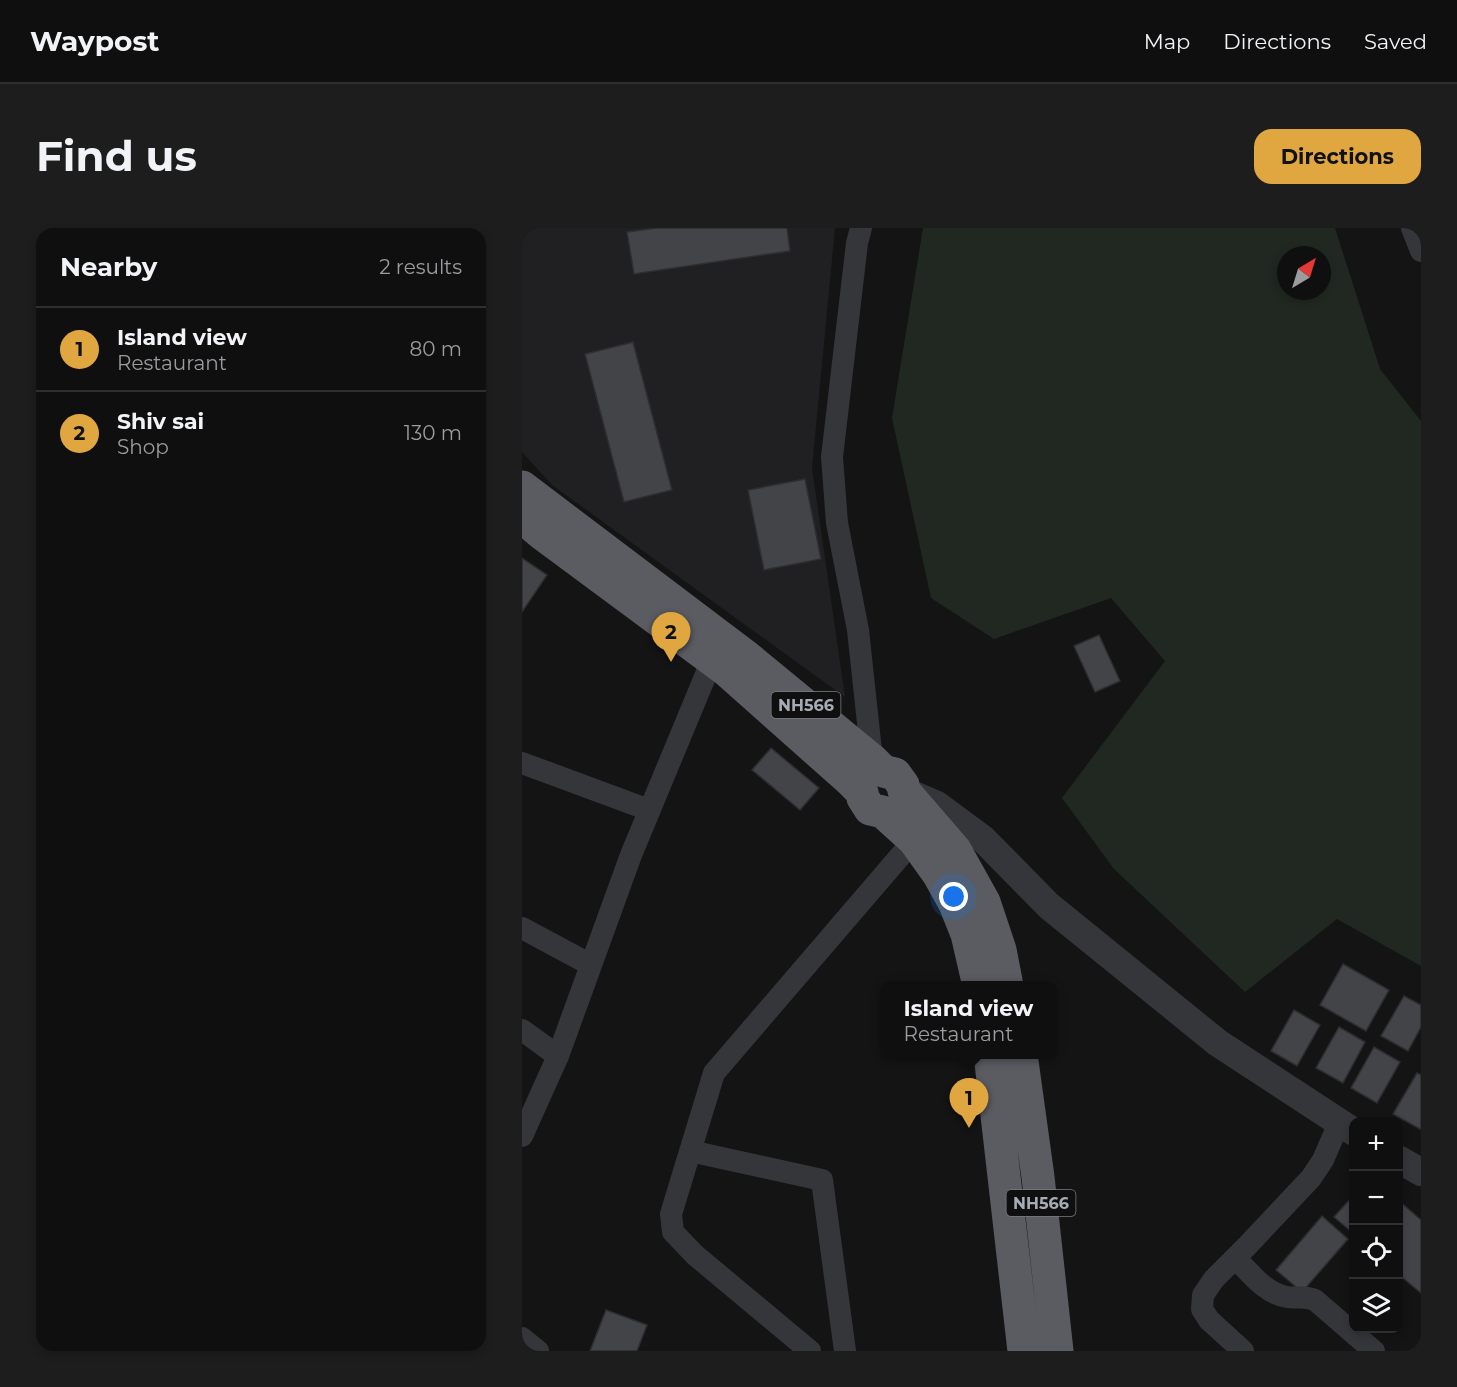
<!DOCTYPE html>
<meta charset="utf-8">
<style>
body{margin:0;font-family:Montserrat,sans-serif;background:#1d1d1e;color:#f1f3f6}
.controls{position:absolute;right:18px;bottom:18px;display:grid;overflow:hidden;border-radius:12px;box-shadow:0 3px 9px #0003}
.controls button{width:54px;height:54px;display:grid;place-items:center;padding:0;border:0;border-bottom:2px solid #2f2f30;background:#0f0f10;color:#f1f3f6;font:30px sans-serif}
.compass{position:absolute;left:755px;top:18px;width:54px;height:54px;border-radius:50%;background:#0f0f10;box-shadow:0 3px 9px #0003;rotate:38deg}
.you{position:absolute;left:432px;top:669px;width:21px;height:21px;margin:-15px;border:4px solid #fff;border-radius:50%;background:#1a73e8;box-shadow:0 0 0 9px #1a73e833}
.badge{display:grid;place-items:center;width:39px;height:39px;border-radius:50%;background:#e0a741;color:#111;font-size:20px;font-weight:700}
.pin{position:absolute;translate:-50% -50px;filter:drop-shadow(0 2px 3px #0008)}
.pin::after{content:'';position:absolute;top:32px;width:21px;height:18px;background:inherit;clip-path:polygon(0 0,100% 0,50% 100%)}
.popup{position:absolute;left:358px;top:753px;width:177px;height:78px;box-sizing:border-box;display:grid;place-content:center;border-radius:12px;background:#0f0f10;filter:drop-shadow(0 2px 4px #0005);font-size:20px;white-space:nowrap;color:#9b9c9f}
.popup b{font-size:22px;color:#f1f3f6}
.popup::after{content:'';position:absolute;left:50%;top:100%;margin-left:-12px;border:12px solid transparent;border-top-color:#0f0f10}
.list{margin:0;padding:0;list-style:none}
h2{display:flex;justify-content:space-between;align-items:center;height:78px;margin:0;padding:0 24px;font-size:26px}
h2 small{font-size:20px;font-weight:400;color:#9b9c9f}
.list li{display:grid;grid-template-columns:39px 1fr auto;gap:18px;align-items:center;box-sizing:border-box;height:84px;padding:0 24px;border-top:2px solid #2f2f30}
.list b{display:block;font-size:22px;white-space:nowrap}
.list p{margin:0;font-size:20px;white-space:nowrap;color:#9b9c9f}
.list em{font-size:20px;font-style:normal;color:#9b9c9f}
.icon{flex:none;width:33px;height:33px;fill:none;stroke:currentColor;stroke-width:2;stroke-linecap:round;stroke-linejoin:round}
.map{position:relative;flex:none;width:899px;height:1123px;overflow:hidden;border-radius:18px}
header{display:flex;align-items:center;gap:36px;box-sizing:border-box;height:84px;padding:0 30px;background:#0f0f10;border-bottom:2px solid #2f2f30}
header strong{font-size:28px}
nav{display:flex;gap:33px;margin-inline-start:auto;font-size:21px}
.intro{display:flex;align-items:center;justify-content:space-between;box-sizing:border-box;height:144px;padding:0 36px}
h1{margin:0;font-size:42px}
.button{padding:15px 27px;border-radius:18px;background:#e0a741;color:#111;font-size:21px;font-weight:700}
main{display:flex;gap:36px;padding:0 36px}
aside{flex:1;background:#0f0f10;border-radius:18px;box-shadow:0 3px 9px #0003}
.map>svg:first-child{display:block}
.built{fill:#202022}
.green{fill:#212821;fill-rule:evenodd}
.building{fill:#434448;stroke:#2e2e31;stroke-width:1.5}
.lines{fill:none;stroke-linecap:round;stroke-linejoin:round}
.minor{stroke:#35363a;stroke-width:22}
.tertiary{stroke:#35363a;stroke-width:28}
.trunk{stroke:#5a5c62;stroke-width:33}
.labels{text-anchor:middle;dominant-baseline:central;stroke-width:4.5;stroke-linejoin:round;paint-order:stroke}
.shield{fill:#0f0f10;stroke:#797c83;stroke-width:1.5}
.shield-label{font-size:16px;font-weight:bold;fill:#a7abb4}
</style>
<header>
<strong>Waypost</strong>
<nav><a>Map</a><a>Directions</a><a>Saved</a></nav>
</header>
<div class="intro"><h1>Find us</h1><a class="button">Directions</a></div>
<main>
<aside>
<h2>Nearby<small>2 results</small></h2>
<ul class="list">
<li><span class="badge">1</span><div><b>Island view</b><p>Restaurant</p></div><em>80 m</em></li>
<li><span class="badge">2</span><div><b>Shiv sai</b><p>Shop</p></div><em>130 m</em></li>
</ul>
</aside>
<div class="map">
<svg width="899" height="1123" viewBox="0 0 899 1123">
<rect width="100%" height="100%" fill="#141415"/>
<path class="built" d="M 0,0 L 313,0 L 290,240 L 323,469 L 30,257 L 0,224 Z"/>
<path class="green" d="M 401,0 L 813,0 L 858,141 L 899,193 L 899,738 L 815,691 L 723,764 L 592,641 L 540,570 L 643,433 L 589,370 L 472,411 L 409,370 L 370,190 ZM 764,27 L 800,27 L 800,63 L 764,63 Z"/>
<path class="building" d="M 134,0 L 265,0 L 268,23 L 112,46 L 105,4 Z
M 111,114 L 150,262 L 102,274 L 63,126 Z
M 283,251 L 299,331 L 242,342 L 226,262 Z
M 0,330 L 25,347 L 0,384 Z
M 577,407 L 598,453 L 573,464 L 552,418 Z
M 249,520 L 297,560 L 278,582 L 230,542 Z
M 821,736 L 867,762 L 844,803 L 798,777 Z
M 882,768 L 899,777 L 899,799 L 886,823 L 859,808 Z
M 772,782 L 798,797 L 775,838 L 749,823 Z
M 817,799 L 843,814 L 821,855 L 794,840 Z
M 852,819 L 878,834 L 855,875 L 829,860 Z
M 895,845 L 899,847 L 899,899 L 898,901 L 871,886 Z
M 832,967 L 832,1006 L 812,989 Z
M 876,972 L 899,992 L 899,1065 L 876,1046 Z
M 800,988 L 826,1011 L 780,1064 L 754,1042 Z
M 84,1082 L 125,1097 L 115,1123 L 68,1123 Z"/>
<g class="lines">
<path class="minor" d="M 339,0 L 335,15 L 310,229 L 315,295 L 336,402 L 350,532
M 890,0 L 899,23
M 0,535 L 127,582
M 0,700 L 69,737
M 0,802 L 36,828
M 0,908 L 36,828 L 109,627 L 190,432
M 168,923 L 300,952 L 323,1123
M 713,1030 C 729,1045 742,1065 765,1069 C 777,1071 780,1067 793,1072 L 852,1123
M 0,1110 L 16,1123
M 288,1123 L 173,1027 L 151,1004 L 149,986 L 192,845 L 392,612
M 721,1123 L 687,1092 L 680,1081 L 681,1067 L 692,1051 L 725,1018 L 789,950 L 801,932 L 817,895"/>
<path class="tertiary" d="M 382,563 L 415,577 L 461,611 L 527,678 L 696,815 L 832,904
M 876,931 L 899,944"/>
<path class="trunk" d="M 0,259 L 226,430 L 350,532 L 361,543 L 373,546 L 381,557 L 382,563 L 433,622 L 462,674 L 478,722 L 485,758
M 0,289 L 19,305 L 204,442 L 329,553 L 340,564 L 341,570 L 348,581 L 361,584 L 392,612 L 417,647 L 433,676 L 445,706 L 457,758
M 468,826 L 502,1123
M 499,826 L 516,949 L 535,1123"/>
</g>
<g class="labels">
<g class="shield">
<rect x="249.5" y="464" width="69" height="26" rx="4.5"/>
<rect x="484.5" y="962" width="69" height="26" rx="4.5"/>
</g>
<g class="shield-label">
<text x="284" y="477">NH566</text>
<text x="519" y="975">NH566</text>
</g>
</g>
</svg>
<div class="controls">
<button>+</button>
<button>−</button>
<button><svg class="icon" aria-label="locate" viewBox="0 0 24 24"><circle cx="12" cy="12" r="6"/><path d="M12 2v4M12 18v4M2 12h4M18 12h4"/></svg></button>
<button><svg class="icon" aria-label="layers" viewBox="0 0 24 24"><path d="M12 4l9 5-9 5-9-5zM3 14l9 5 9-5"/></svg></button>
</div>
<svg class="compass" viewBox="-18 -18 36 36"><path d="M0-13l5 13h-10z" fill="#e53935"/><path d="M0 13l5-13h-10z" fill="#9b9c9f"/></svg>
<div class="you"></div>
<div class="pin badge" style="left:447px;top:900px">1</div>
<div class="popup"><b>Island view</b>Restaurant</div>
<div class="pin badge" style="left:149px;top:434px">2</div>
</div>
</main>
